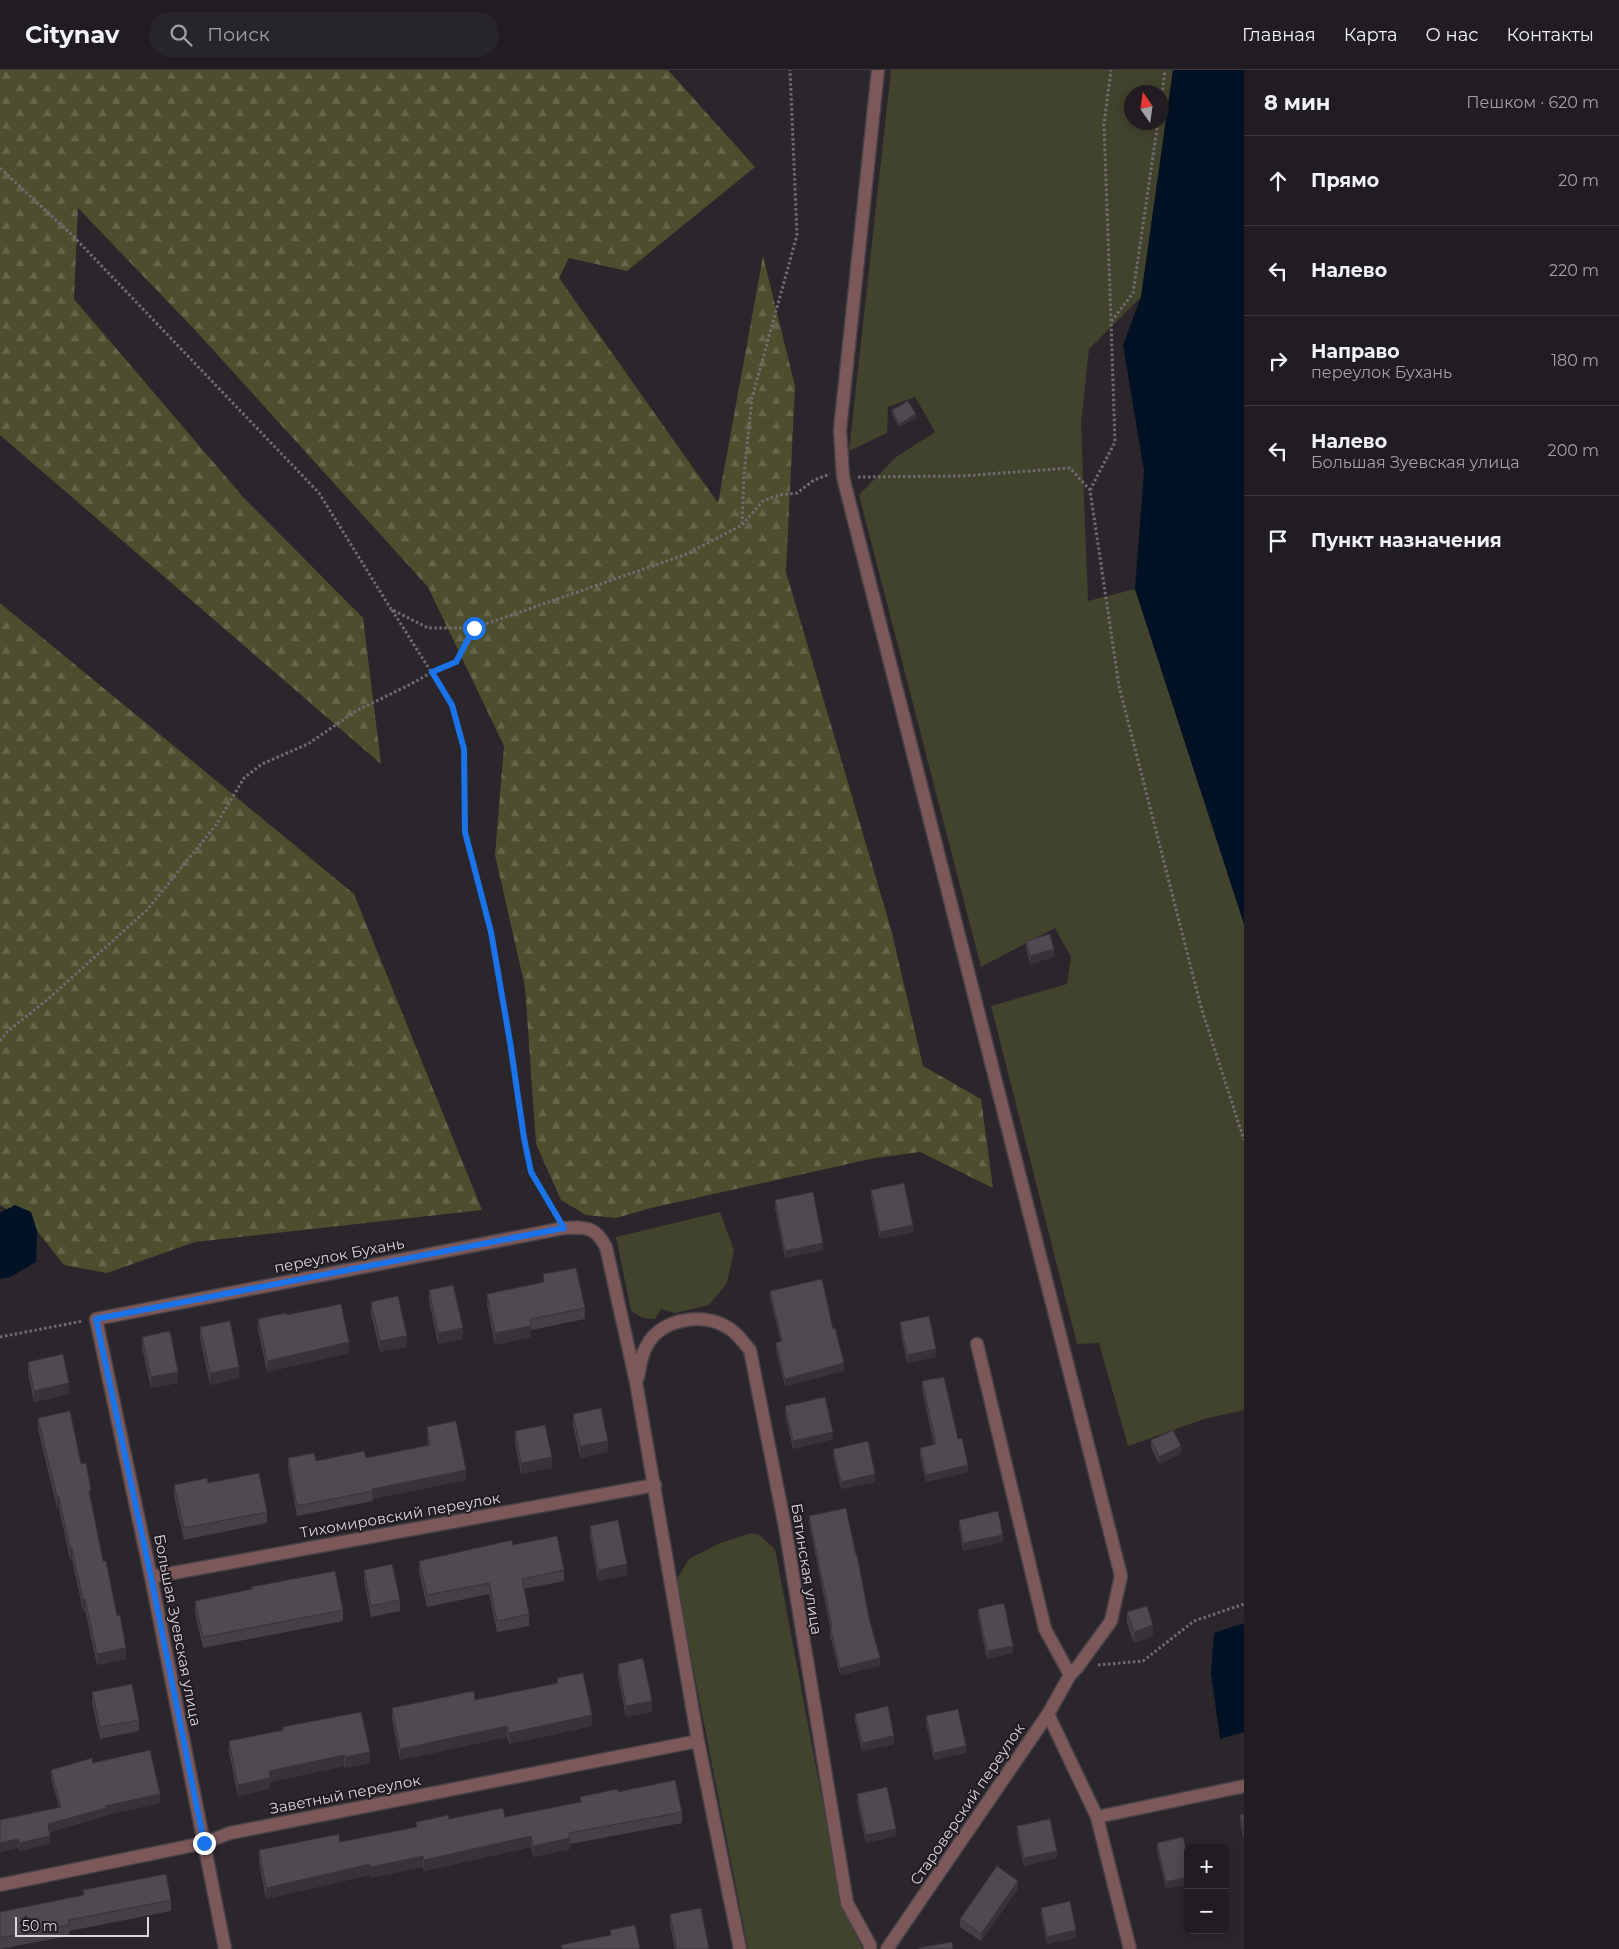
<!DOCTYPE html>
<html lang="ru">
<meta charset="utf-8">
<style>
body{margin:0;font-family:Montserrat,sans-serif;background:#28252a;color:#f1f3f6}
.controls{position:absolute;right:15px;bottom:15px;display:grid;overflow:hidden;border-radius:8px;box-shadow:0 2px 12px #0003}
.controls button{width:45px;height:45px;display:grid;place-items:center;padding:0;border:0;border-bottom:1px solid #3d3a3f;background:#201c21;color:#f1f3f6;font:25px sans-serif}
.compass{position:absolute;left:1124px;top:15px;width:45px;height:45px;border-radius:50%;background:#201c21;box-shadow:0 2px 12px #0003;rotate:347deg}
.scale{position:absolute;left:15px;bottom:12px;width:134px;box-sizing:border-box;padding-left:5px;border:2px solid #dbd7dc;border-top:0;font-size:14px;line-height:18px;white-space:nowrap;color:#dbd7dc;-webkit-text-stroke:4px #211b22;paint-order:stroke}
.stop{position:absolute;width:15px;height:15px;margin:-11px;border:4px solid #1a73e8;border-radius:50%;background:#fff}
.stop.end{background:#1a73e8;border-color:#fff;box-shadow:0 1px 5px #0008}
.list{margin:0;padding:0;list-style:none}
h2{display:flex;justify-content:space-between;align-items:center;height:65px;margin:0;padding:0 20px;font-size:21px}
h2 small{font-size:16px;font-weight:400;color:#a2a1a5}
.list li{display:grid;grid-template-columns:32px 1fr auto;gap:15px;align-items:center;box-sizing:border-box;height:90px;padding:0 20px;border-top:1px solid #3d3a3f}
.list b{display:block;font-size:19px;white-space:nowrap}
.list p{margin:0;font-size:16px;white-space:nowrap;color:#a2a1a5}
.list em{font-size:16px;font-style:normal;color:#a2a1a5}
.icon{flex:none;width:28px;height:28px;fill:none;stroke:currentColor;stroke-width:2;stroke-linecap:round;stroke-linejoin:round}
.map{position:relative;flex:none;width:1244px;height:1879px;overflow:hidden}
header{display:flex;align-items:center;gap:30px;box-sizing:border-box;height:70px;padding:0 25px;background:#201c21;border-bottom:1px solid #3d3a3f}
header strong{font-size:24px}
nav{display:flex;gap:28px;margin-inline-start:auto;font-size:18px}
.search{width:350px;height:45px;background:#28252a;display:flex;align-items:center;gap:12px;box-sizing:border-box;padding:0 18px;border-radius:28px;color:#a2a1a5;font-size:19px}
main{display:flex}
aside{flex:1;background:#201c21}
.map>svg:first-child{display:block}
.green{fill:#42432d;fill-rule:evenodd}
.forest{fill:url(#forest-firs)}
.water{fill:#031125}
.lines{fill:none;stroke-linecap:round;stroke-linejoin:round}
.minor-casing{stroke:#474148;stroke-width:15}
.path{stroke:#716c72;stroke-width:3;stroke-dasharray:2.5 2.5;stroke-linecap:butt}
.minor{stroke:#7d5859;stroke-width:12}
.wall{fill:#453f46}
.shaded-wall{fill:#383339}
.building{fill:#504951;stroke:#383339}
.route{stroke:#1a73e8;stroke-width:6}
.labels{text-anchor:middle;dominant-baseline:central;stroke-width:4;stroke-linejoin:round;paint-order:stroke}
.street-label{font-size:15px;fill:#dbd7dc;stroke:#211b22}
</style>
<header>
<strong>Citynav</strong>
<div class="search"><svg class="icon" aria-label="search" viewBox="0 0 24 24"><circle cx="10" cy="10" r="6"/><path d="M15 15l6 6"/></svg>Поиск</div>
<nav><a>Главная</a><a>Карта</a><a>О нас</a><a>Контакты</a></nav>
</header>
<main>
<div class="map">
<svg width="1244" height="1879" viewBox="0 0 1244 1879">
<defs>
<pattern id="forest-firs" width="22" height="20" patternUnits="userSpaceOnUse" patternTransform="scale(1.25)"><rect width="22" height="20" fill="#4c4e2e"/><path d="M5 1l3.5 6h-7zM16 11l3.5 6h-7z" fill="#65674c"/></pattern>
</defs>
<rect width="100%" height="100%" fill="#2b252c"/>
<path class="green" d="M 891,0 L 1173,0 L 1141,227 L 1089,279 L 1081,354 L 1088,531 L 1135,519 L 1244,854 L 1244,1340 L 1204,1349 L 1128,1376 L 1099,1273 L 1077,1274 L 991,936 L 1067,914 L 1071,887 L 1055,858 L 981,897 L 859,425 L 896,387 L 935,362 L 915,327 L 888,337 L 887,363 L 849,381 ZM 1132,22 L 1162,22 L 1162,52 L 1132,52 Z
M 720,1142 L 734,1180 L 727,1213 L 709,1235 L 675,1243 L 661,1239 L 655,1249 L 643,1248 L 631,1241 L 616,1167 Z
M 752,1463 L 759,1465 L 775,1479 L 842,1835 L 863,1879 L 748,1879 L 676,1510 L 689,1489 L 720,1473 Z"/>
<path class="forest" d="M 0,0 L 668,0 L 755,97 L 627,201 L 569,188 L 559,208 L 718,433 L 763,186 L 795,316 L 786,502 L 891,859 L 923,996 L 981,1029 L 993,1118 L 920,1082 L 875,1088 L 651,1138 L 616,1148 L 586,1145 L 561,1130 L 536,1074 L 525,917 L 495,785 L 504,676 L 428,517 L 195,260 L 78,138 L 74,229 L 243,427 L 363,548 L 381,694 L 0,365 Z
M 0,533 L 354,824 L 482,1140 L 195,1172 L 107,1203 L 64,1195 L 31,1153 L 0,1135 Z"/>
<path class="water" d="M 1173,0 L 1244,0 L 1244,854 L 1135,519 L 1144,401 L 1123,275 L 1141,227 Z
M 15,1135 L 31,1142 L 37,1160 L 36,1192 L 10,1207 L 0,1209 L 0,1143 Z
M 1244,1553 L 1244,1662 L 1220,1669 L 1211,1603 L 1214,1563 Z"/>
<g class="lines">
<defs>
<path id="minor" d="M 878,0 L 840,360 L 843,407 L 1121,1506 L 1111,1551 L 1077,1598 L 1070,1605 L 1048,1644 L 887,1879
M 977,1274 L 1045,1559 L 1070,1605
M 638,1307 C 640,1297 641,1286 646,1277 C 659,1250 699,1242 725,1256 C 736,1261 742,1271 750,1280 L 785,1457 L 847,1833 L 870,1875 L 870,1879
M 151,1507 L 655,1415
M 1048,1644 L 1097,1747 L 1130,1879
M 1097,1747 L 1244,1716
M 0,1815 L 204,1773 L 230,1763 L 698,1671
M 225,1879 L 151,1507 L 96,1249 L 564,1158 C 586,1157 595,1156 606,1177 L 636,1312 L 698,1671 L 740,1879"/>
</defs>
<use href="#minor" class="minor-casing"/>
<path class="path" d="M 1162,25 L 1165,0
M 0,98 L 73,166 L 319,423 L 391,539 L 428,558 L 474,558
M 1111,251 L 1104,54 L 1111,0
M 858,407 L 961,406 L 1070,398 L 1090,420 L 1119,616 L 1201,937 L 1244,1070
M 1090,420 L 1115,372 L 1111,252 L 1133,223 L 1158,52
M 742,454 L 744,405 L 752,328 L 797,165 L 790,0
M 392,540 L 452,635 L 464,679 L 465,762 L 491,863 L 511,972 L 524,1069 L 531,1102 L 556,1144
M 0,971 L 7,962 L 48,929 L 147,840 L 216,755 L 244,708 L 262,694 L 308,674 L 356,641 L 411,614 L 432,602 L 455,592 L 474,558 L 687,484 L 742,455 L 763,431 L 779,425 L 797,423 L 814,410 L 830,404
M 0,1267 L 83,1251
M 1098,1595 L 1143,1591 L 1194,1551 L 1244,1534"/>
<use href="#minor" class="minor"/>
</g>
<path class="wall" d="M 892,340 L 916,348 L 899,357 L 892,344 Z
M 1026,871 L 1054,887 L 1030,894 L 1026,878 Z
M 871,1120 L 913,1162 L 880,1169 L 871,1128 Z
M 775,1130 L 823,1180 L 785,1188 L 775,1138 Z
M 543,1204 L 585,1238 L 585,1249 L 531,1260 L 531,1267 L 495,1275 L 487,1235 L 487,1224 L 543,1212 Z
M 429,1220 L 463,1269 L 438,1274 L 429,1231 Z
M 770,1221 L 833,1259 L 844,1301 L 785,1316 L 776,1280 L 776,1273 L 781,1272 L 770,1228 Z
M 371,1232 L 407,1277 L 380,1282 L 371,1243 Z
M 286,1245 L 349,1283 L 267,1302 L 258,1260 L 258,1249 Z
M 900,1252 L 936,1287 L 907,1293 L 900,1259 Z
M 200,1257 L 239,1308 L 210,1315 L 200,1268 Z
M 142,1267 L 178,1313 L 151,1318 L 142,1278 Z
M 28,1292 L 69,1324 L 34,1332 L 28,1303 Z
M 922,1311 L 958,1369 L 968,1402 L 926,1412 L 920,1386 L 920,1378 L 934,1375 L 922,1319 Z
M 785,1336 L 833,1369 L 793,1379 L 785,1344 Z
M 573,1344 L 608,1382 L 580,1388 L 573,1355 Z
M 38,1348 L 81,1394 L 91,1431 L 103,1491 L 126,1589 L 97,1595 L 85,1540 L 83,1541 L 72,1489 L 70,1490 L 59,1438 L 57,1438 L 38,1359 Z
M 427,1357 L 466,1410 L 373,1429 L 373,1431 L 297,1446 L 288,1398 L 288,1388 L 316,1391 L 366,1388 L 428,1375 L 427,1367 Z
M 515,1361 L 552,1398 L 521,1404 L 515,1372 Z
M 1151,1370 L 1181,1384 L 1159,1394 L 1151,1378 Z
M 833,1379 L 875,1412 L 841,1419 L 833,1386 Z
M 208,1413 L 267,1442 L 267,1453 L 184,1470 L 174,1426 L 174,1415 Z
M 809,1446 L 856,1485 L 880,1596 L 840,1605 L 830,1565 L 830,1557 L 809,1453 Z
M 959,1450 L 1003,1472 L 963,1481 L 959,1457 Z
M 590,1456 L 627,1505 L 598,1511 L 590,1467 Z
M 513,1475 L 564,1500 L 564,1511 L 524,1519 L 529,1544 L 529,1556 L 497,1562 L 489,1524 L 427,1537 L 419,1502 L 419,1491 Z
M 364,1500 L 400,1530 L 400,1541 L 371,1547 L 364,1511 Z
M 251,1517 L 343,1540 L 343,1551 L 203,1578 L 195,1542 L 195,1531 L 251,1519 Z
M 978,1539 L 1013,1583 L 987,1589 L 978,1546 Z
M 1127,1542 L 1153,1566 L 1134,1573 L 1127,1553 Z
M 618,1594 L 652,1642 L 626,1647 L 618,1605 Z
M 557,1608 L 592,1656 L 509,1674 L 507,1667 L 400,1690 L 392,1649 L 392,1638 L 475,1630 L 557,1613 Z
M 92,1622 L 139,1650 L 139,1661 L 100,1669 L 92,1633 Z
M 855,1644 L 894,1674 L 862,1681 L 855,1651 Z
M 926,1646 L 966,1683 L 934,1690 L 926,1653 Z
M 282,1657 L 370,1693 L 345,1698 L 344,1696 L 270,1712 L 270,1719 L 238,1726 L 229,1682 L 229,1671 L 282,1660 Z
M 93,1693 L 160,1733 L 106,1745 L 106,1746 L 50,1762 L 50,1774 L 19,1781 L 18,1778 L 0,1782 L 0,1750 L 59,1737 L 51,1708 L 51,1700 Z
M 618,1722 L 682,1742 L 682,1753 L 570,1774 L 570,1779 L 533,1787 L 531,1777 L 424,1801 L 423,1797 L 370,1808 L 370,1805 L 266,1829 L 259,1792 L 259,1780 L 340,1772 L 416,1757 L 416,1752 L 449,1749 L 505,1747 L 580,1732 L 580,1727 Z
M 857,1724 L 896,1766 L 866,1773 L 857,1732 Z
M 1244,1744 L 1244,1770 L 1240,1752 L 1240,1745 Z
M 1017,1756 L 1057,1788 L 1024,1796 L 1017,1764 Z
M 1183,1767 L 1166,1819 L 1157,1780 L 1157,1773 Z
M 1018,1819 L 981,1871 L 960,1857 L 960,1849 Z
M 83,1820 L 171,1830 L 171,1841 L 69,1861 L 69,1866 L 0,1879 L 0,1842 L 83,1825 Z
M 1041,1838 L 1076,1868 L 1047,1874 L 1041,1845 Z
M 670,1844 L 709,1879 L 675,1879 L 670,1855 Z"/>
<path class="shaded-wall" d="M 916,344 L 916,348 L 899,357 L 899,354 Z
M 1054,879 L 1054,887 L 1030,894 L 1030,886 Z
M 913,1155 L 913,1162 L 880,1169 L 880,1162 Z
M 823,1173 L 823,1180 L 785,1188 L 785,1181 Z
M 531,1256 L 531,1267 L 495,1275 L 495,1263 Z
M 463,1258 L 463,1269 L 438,1274 L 438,1263 Z
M 407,1266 L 407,1277 L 380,1282 L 380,1271 Z
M 349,1272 L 349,1283 L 267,1302 L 267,1291 Z
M 936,1279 L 936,1287 L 907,1293 L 907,1285 Z
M 844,1293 L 844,1301 L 785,1316 L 785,1309 Z
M 239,1297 L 239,1308 L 210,1315 L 210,1303 Z
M 178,1302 L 178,1313 L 151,1318 L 151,1307 Z
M 69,1313 L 69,1324 L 34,1332 L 34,1321 Z
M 833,1362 L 833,1369 L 793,1379 L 793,1371 Z
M 608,1371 L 608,1382 L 580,1388 L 580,1376 Z
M 1181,1376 L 1181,1384 L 1159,1394 L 1159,1387 Z
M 552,1387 L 552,1398 L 521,1404 L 521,1393 Z
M 968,1395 L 968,1402 L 926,1412 L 926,1405 Z
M 466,1400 L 466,1410 L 373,1429 L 372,1419 Z
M 875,1404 L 875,1412 L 841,1419 L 841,1412 Z
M 57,1427 L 59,1427 L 59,1438 L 57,1438 Z
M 1003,1465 L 1003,1472 L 963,1481 L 963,1473 Z
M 72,1478 L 72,1489 L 70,1490 L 70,1479 Z
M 627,1494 L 627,1505 L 598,1511 L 598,1500 Z
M 85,1529 L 85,1540 L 83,1541 L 83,1530 Z
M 1153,1555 L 1153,1566 L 1134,1573 L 1134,1562 Z
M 1013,1576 L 1013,1583 L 987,1589 L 987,1581 Z
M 126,1578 L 126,1589 L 97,1595 L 97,1584 Z
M 880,1588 L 880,1596 L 840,1605 L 840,1598 Z
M 652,1631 L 652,1642 L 626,1647 L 626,1636 Z
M 592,1645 L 592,1656 L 509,1674 L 509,1663 Z
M 507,1656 L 507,1667 L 400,1690 L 400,1679 Z
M 894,1666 L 894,1674 L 862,1681 L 862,1673 Z
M 966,1676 L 966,1683 L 934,1690 L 934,1683 Z
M 370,1682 L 370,1693 L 345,1698 L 345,1687 Z
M 344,1685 L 344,1696 L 270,1712 L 270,1719 L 238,1726 L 238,1715 L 269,1701 Z
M 160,1724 L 160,1733 L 106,1745 L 106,1746 L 48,1762 L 48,1754 L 105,1736 Z
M 896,1759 L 896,1766 L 866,1773 L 866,1765 Z
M 50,1766 L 50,1774 L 19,1781 L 19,1773 Z
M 531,1766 L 531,1777 L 424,1801 L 424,1790 Z
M 570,1768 L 570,1779 L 533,1787 L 533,1776 Z
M 18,1769 L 18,1778 L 0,1782 L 0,1773 Z
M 1057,1781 L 1057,1788 L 1024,1796 L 1024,1788 Z
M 423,1786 L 423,1797 L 370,1808 L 370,1797 Z
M 370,1794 L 370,1805 L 266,1829 L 266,1818 Z
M 1188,1807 L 1188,1815 L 1166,1819 L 1166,1812 Z
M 1018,1811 L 1018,1819 L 981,1871 L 981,1864 Z
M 1076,1860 L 1076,1868 L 1047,1874 L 1047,1867 Z"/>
<path class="building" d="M 908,331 L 916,344 L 899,354 L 892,340 Z
M 1050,864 L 1054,879 L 1030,886 L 1026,871 Z
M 904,1113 L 913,1155 L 880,1162 L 871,1120 Z
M 813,1122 L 823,1173 L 785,1181 L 775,1130 Z
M 576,1198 L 585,1238 L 530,1249 L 531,1256 L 495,1263 L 487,1224 L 544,1212 L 543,1204 Z
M 822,1209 L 833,1259 L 835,1258 L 844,1293 L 785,1309 L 776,1273 L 782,1271 L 770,1221 Z
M 453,1215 L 463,1258 L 438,1263 L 429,1220 Z
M 398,1226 L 407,1266 L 380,1271 L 371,1232 Z
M 341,1234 L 349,1272 L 267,1291 L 258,1249 L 286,1243 L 286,1245 Z
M 929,1246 L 936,1279 L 907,1285 L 900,1252 Z
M 230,1251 L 239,1297 L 210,1303 L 200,1257 Z
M 170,1261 L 178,1302 L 151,1307 L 142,1267 Z
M 63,1284 L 69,1313 L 34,1321 L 28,1292 Z
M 944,1307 L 958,1369 L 962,1368 L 968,1395 L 926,1405 L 920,1378 L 936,1374 L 922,1311 Z
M 825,1327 L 833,1362 L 793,1371 L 785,1336 Z
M 601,1338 L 608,1371 L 580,1376 L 573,1344 Z
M 70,1341 L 81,1394 L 86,1393 L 91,1420 L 89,1421 L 103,1491 L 106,1491 L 117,1546 L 120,1545 L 126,1578 L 97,1584 L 85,1529 L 83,1530 L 72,1478 L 70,1479 L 59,1427 L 57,1427 L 38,1348 Z
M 456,1351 L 466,1400 L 372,1419 L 373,1421 L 297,1436 L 288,1388 L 314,1383 L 316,1391 L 364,1381 L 366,1388 L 430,1375 L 427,1357 Z
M 545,1355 L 552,1387 L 521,1393 L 515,1361 Z
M 1173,1360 L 1181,1376 L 1159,1387 L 1151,1370 Z
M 868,1371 L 875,1404 L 841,1412 L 833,1379 Z
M 259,1403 L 267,1442 L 184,1458 L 174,1415 L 207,1408 L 208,1413 Z
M 846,1438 L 856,1485 L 857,1485 L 869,1548 L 880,1588 L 840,1598 L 830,1557 L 832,1557 L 809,1446 Z
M 998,1441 L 1003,1465 L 963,1473 L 959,1450 Z
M 618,1450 L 627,1494 L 598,1500 L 590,1456 Z
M 557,1466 L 564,1500 L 522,1509 L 529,1544 L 497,1551 L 489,1513 L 427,1525 L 419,1491 L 512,1470 L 513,1475 Z
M 392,1494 L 400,1530 L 371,1536 L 364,1500 Z
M 335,1501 L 343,1540 L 203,1567 L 195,1531 L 252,1519 L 251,1517 Z
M 1004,1533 L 1013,1576 L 987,1581 L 978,1539 Z
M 1147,1536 L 1153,1555 L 1134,1562 L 1127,1542 Z
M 643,1588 L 652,1631 L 626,1636 L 618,1594 Z
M 583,1603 L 592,1645 L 509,1663 L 507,1656 L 400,1679 L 392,1638 L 474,1621 L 475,1630 L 558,1613 L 557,1608 Z
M 132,1614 L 139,1650 L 100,1657 L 92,1622 Z
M 888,1636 L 894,1666 L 862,1673 L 855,1644 Z
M 958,1639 L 966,1676 L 934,1683 L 926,1646 Z
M 361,1642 L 370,1682 L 345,1687 L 344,1685 L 269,1701 L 270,1708 L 238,1715 L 229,1671 L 283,1660 L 282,1657 Z
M 150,1680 L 160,1724 L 105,1736 L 106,1738 L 48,1754 L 50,1766 L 19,1773 L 18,1769 L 0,1773 L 0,1750 L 61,1737 L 51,1700 L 92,1688 L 93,1693 Z
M 675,1710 L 682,1742 L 569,1763 L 570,1768 L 533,1776 L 531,1766 L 424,1790 L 423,1786 L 370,1797 L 370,1794 L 266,1818 L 259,1780 L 339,1764 L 340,1772 L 417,1757 L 416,1752 L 448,1745 L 449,1749 L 503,1738 L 505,1747 L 581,1732 L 580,1727 L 617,1719 L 618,1722 Z
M 887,1717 L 896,1759 L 866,1765 L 857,1724 Z
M 1244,1744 L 1244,1763 L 1240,1745 Z
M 1050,1749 L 1057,1781 L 1024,1788 L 1017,1756 Z
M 1183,1767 L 1188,1787 L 1188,1807 L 1166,1812 L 1157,1773 Z
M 997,1796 L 1018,1811 L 981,1864 L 960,1849 Z
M 166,1804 L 171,1830 L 69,1850 L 69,1855 L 0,1868 L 0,1842 L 84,1825 L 83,1820 Z
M 1070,1831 L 1076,1860 L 1047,1867 L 1041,1838 Z
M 701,1838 L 709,1879 L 677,1879 L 670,1844 Z
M 635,1855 L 640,1879 L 562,1879 L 561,1875 L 611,1865 L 610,1860 Z
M 952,1872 L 953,1879 L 918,1879 L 918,1878 Z"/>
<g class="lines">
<path class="route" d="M 204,1773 L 151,1507 L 96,1249 L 564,1158 L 531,1102 L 524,1068 L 510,972 L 491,862 L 465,762 L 464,679 L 452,635 L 432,602 L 456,592 L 474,558"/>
</g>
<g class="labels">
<g class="street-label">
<text transform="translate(339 1185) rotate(-11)">переулок Бухань</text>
<text transform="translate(400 1445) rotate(-10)">Тихомировский переулок</text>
<text transform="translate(807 1499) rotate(81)">Батинская улица</text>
<text transform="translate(178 1560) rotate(79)">Большая Зуевская улица</text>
<text transform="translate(345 1724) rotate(-11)">Заветный переулок</text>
<text transform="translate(967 1734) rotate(-56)">Староверский переулок</text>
</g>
</g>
</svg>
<div class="controls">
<button>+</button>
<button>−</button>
</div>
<svg class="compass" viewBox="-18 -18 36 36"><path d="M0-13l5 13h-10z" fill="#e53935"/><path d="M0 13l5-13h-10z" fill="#a2a1a5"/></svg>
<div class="scale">50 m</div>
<div class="stop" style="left:474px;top:558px"></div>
<div class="stop end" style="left:204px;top:1773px"></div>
</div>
<aside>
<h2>8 мин<small>Пешком · 620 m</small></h2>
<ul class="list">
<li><svg class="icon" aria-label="ahead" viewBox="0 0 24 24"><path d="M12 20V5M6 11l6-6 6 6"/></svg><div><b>Прямо</b></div><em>20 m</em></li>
<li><svg class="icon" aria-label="left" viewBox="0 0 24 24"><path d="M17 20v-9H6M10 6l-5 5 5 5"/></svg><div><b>Налево</b></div><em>220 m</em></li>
<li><svg class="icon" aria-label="right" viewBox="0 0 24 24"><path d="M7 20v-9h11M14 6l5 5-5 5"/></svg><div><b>Направо</b><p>переулок Бухань</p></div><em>180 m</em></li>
<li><svg class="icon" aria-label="left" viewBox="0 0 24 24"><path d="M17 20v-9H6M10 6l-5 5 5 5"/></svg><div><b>Налево</b><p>Большая Зуевская улица</p></div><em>200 m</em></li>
<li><svg class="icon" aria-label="arrive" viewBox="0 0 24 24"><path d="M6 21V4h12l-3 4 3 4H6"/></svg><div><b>Пункт назначения</b></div></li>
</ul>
</aside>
</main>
